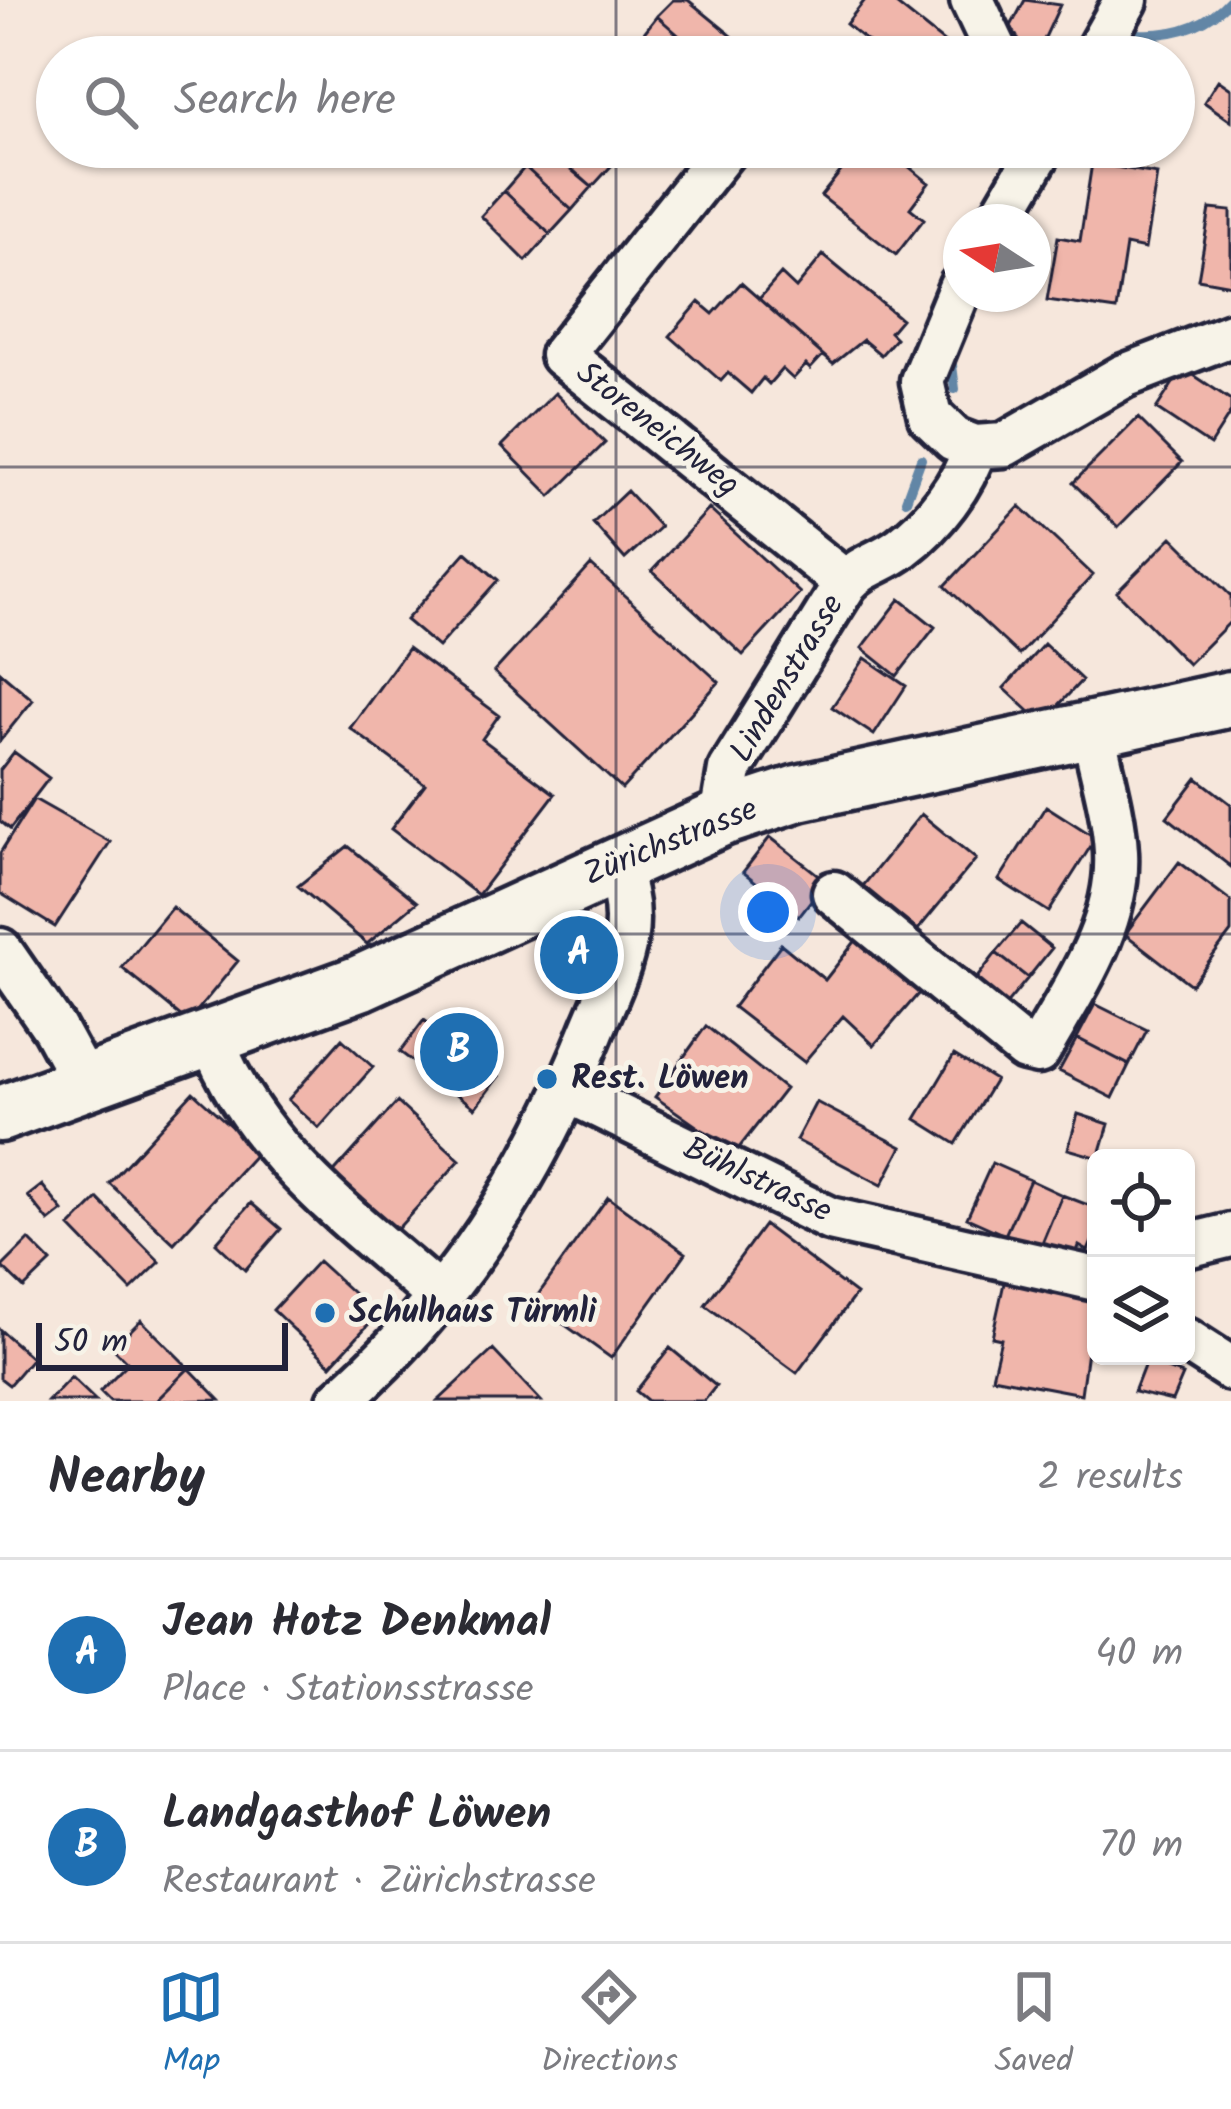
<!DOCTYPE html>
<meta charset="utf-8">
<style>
body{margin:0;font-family:Kalam,sans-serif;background:#f2f2f3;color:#2b2b33}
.controls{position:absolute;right:36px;bottom:36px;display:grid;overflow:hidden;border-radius:18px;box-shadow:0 3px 9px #0004}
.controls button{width:108px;height:108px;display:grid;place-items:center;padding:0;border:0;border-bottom:3px solid #e1e1e2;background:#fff;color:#2b2b33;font:60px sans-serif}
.compass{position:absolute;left:943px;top:204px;width:108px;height:108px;border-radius:50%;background:#fff;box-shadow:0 3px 9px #0004;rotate:282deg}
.scale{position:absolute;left:36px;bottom:30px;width:252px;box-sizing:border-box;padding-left:12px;border:6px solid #22223b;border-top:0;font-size:33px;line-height:42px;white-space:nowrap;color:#22223b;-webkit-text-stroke:9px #f7f3e8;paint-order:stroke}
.you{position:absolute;left:768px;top:912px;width:42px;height:42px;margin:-30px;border:9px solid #fff;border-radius:50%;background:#1a73e8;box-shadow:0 0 0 18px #1a73e833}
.badge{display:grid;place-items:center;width:78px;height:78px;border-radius:50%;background:#1f6fb2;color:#fff;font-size:39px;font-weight:700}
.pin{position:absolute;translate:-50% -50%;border:6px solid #fff;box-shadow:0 3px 12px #0006}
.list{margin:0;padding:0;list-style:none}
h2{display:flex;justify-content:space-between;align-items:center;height:156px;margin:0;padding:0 48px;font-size:51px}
h2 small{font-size:39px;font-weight:400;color:#7c7c81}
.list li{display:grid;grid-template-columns:78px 1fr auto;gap:36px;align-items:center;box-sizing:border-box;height:192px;padding:0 48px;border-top:3px solid #e1e1e2}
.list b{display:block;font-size:45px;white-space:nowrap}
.list p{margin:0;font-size:39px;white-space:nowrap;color:#7c7c81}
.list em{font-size:39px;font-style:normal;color:#7c7c81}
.icon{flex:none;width:66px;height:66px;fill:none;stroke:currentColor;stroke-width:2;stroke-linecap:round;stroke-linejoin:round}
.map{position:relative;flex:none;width:1231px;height:1401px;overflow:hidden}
.search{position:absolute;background:#fff;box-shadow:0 3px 9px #0004;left:36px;right:36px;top:36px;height:132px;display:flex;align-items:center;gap:30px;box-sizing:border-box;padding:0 42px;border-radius:66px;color:#7c7c81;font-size:45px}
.sheet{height:540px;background:#fff}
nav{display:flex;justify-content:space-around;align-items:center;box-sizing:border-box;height:168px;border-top:3px solid #e1e1e2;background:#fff;font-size:33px;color:#7c7c81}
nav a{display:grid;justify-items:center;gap:6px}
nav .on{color:#1f6fb2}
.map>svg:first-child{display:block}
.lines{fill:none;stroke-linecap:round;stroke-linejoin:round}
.stream{stroke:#6286a6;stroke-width:10}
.building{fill:#f0b6ab;stroke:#22223b;stroke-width:3}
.minor-casing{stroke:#22223b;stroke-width:51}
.major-casing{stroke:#22223b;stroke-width:63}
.minor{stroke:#f7f3e8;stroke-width:42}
.major{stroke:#f7f3e8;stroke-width:54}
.grid{fill:none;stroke:#22223b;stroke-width:3;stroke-opacity:0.55}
.poi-dot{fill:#1f6fb2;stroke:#f7f3e8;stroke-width:4.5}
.labels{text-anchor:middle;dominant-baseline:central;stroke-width:10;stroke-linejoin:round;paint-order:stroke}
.street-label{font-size:33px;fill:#22223b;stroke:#f7f3e8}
.poi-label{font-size:33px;font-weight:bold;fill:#22223b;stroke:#f7f3e8;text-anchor:start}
</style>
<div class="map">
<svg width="1231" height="1401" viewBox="0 0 1231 1401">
<rect width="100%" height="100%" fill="#f6e7dc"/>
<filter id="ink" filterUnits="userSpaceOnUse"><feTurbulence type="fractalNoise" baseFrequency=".00833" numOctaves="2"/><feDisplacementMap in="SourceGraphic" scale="24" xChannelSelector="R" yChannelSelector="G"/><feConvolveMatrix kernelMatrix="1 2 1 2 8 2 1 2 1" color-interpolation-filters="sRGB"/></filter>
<g filter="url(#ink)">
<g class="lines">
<path class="stream" d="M 1118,57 L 1136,34 C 1172,36 1205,28 1230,0
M 951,357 L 955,389
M 906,500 L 921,459"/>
</g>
<path class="building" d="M 673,0 L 688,0 L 732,36 L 714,57 L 703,57 L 657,16 Z
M 865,0 L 891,0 L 950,47 L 943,57 L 886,57 L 846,24 Z
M 1025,0 L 1060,5 L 1036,57 L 1028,57 L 1011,26 Z
M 657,16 L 703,57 L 659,57 L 639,39 Z
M 1218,80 L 1231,89 L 1231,121 L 1204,102 Z
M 544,147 L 592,187 L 572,210 L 525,167 Z
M 547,147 L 593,147 L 612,165 L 592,187 Z
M 838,147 L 885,147 L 929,183 L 910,208 L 924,219 L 896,255 L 821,196 L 849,161 Z
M 1092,163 L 1157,174 L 1145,249 L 1126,245 L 1116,310 L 1047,300 L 1058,237 L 1080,241 Z
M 525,167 L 572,210 L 550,234 L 504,191 Z
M 504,191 L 550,234 L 526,261 L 481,216 Z
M 1210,209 L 1231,211 L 1231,285 L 1198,279 Z
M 823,255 L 901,319 L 890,332 L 896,338 L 881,355 L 863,340 L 833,364 L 759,299 L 781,274 L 796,288 Z
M 741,283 L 823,355 L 810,369 L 806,365 L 793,379 L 782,369 L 769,384 L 763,378 L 751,393 L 728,373 L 721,381 L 670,336 L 699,302 L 713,314 Z
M 1183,368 L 1231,400 L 1231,412 L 1210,445 L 1156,409 Z
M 555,393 L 605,443 L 551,496 L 502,446 Z
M 1138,418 L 1182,462 L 1118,527 L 1073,483 Z
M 627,491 L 660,527 L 625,559 L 593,523 Z
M 1020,506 L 1093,575 L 1019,655 L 945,586 Z
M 709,509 L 800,593 L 743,655 L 652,571 Z
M 1172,537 L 1231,596 L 1231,621 L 1188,664 L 1117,592 Z
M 466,552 L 498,580 L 438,647 L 406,620 Z
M 591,565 L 719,682 L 622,789 L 494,672 Z
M 900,599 L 935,627 L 897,676 L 862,648 Z
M 1044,644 L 1082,680 L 1042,723 L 1004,688 Z
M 408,648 L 499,715 L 482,739 L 555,794 L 478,895 L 391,829 L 425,784 L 350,728 Z
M 865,658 L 906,686 L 874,735 L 832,707 Z
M 0,672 L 33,700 L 0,741 Z
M 14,752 L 49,778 L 10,829 L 0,821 L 0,770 Z
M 1197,778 L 1231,804 L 1231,867 L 1167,817 Z
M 34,799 L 110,842 L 55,927 L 0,893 L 0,853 Z
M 1046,806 L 1096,838 L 1049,912 L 999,880 Z
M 921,814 L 976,859 L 908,942 L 854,897 Z
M 770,837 L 826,881 L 799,916 L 743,872 Z
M 348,846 L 417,902 L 367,944 L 298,886 Z
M 1179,862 L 1231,901 L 1231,932 L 1191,985 L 1125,934 Z
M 172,907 L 238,961 L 188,1022 L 122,968 Z
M 1021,923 L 1052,948 L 1028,978 L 996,953 Z
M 857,939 L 920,992 L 874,1045 L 843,1016 L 804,1062 L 733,1007 L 781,944 L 825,980 Z
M 996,953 L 1028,978 L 1000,1012 L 969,988 Z
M 1095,1004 L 1147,1030 L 1129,1065 L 1077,1038 Z
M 424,1020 L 499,1076 L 475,1108 L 400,1052 Z
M 706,1026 L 785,1089 L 735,1153 L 655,1097 Z
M 1077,1038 L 1129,1065 L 1113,1098 L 1059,1071 Z
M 342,1039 L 373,1067 L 319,1128 L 288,1100 Z
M 954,1055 L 995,1080 L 956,1144 L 916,1119 Z
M 193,1092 L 258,1151 L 174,1243 L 109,1183 Z
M 397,1102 L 460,1160 L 392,1235 L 329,1178 Z
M 816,1102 L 902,1147 L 882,1185 L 796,1140 Z
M 1078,1114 L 1109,1124 L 1099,1158 L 1068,1149 Z
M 992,1163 L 1030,1180 L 1005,1235 L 967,1218 Z
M 1030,1180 L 1062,1195 L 1039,1250 L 1005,1235 Z
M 42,1185 L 63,1211 L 49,1222 L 28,1196 Z
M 1062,1195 L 1096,1208 L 1096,1232 L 1088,1251 L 1079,1246 L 1073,1262 L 1039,1250 Z
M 608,1197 L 686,1253 L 611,1358 L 533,1302 Z
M 98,1199 L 160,1262 L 131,1290 L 70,1227 Z
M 251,1203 L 281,1229 L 245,1270 L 216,1243 Z
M 764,1225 L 856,1294 L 797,1373 L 705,1305 Z
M 29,1240 L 51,1262 L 24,1288 L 2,1267 Z
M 318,1261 L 377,1315 L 331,1365 L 273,1310 Z
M 1008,1265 L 1096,1287 L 1081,1394 L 992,1377 L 1001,1339 L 992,1337 Z
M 141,1320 L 189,1368 L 156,1401 L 110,1401 L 100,1391 L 128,1363 L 113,1348 Z
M 0,1330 L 32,1358 L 9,1385 L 0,1378 Z
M 670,1348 L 716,1386 L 704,1401 L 648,1401 L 636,1391 Z
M 493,1350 L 541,1401 L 438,1401 Z
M 1146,1361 L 1183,1375 L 1172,1401 L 1134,1392 Z
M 189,1368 L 220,1400 L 156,1401 Z
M 71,1377 L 96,1401 L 48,1401 Z"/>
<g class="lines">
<defs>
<path id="minor" d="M 972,0 L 999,57
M 1094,57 L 1126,0
M 727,147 L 562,355 L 846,583
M 998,222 L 1042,147
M 961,286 L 922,381 L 930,416 L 954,439 L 975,447 L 1004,445 L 1124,376 L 1231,335
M 722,818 L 730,770 L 846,583 C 863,564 883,562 902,547 C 934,523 964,484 975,447
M 834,893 L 1025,1049 L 1038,1052 C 1072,991 1120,926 1116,852 C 1114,812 1101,771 1093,732
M 0,950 L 54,1028 L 84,1083
M 211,1037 C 253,1151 353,1220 441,1298
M 568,1091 L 830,1219 L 1096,1279
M 1186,1246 L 1231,1235
M 1186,1340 L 1231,1369
M 339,1401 C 456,1299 534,1174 592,1031 C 617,970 643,929 615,865"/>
<path id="major" d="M 0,1114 L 360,983 L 722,818 L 798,793 L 1231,699"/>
</defs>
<use href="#minor" class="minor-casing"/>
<use href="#major" class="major-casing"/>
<use href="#minor" class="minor"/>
<use href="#major" class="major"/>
</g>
</g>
<path class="grid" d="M 616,0 L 616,57M 616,147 L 616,1401M 0,467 L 1231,467M 0,934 L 1231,934"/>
<g class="poi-dot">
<circle cx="547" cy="1079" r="12"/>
<circle cx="325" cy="1313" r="12"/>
</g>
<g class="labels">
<g class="street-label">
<text transform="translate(657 430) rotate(38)">Storeneichweg</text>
<text transform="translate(788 679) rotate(-59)">Lindenstrasse</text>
<text transform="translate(671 843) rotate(-22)">Zürichstrasse</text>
<text transform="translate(757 1181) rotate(25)">Bühlstrasse</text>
</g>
<g class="poi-label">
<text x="571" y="1079">Rest. Löwen</text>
<text x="349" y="1313">Schulhaus Türmli</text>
</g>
</g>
</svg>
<div class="controls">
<button><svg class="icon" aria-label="locate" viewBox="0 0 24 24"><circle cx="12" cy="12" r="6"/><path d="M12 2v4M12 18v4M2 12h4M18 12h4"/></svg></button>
<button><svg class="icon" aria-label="layers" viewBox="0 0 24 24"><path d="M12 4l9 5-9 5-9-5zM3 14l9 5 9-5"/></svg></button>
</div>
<svg class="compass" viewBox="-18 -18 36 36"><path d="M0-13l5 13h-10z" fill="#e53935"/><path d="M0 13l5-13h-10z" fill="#7c7c81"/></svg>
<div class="scale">50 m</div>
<div class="you"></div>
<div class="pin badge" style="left:579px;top:955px">A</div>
<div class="pin badge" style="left:459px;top:1052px">B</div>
<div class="search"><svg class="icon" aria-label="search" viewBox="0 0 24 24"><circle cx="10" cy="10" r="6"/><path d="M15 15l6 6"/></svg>Search here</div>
</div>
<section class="sheet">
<h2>Nearby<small>2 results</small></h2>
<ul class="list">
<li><span class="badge">A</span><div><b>Jean Hotz Denkmal</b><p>Place · Stationsstrasse</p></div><em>40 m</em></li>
<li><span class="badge">B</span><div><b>Landgasthof Löwen</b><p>Restaurant · Zürichstrasse</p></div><em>70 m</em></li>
</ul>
</section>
<nav>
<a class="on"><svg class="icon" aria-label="map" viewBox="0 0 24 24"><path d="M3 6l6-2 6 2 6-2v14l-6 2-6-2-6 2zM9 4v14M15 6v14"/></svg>Map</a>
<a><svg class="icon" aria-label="directions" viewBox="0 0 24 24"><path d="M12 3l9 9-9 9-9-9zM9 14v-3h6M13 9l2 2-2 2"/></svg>Directions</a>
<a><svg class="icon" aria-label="saved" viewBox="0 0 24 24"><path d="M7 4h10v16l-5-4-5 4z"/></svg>Saved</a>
</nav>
